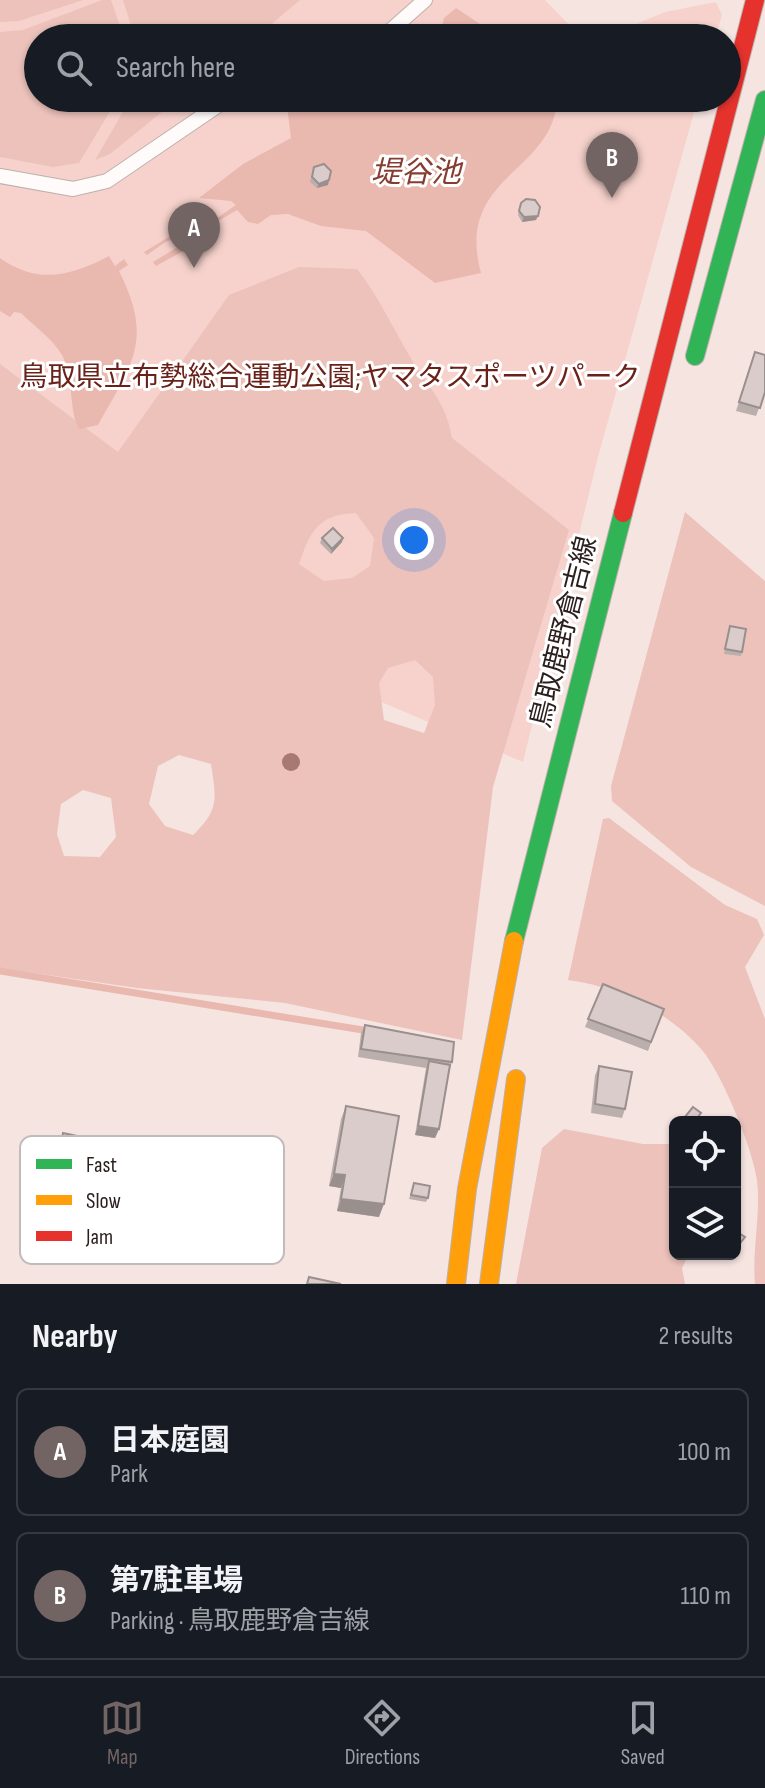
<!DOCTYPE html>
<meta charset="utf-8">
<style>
body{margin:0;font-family:"Sofia Sans Condensed","Noto Sans JP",sans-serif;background:#242831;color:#f1f3f6}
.controls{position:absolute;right:24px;bottom:24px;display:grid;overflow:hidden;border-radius:12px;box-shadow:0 2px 6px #0004}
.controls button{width:72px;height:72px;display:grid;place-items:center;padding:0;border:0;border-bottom:2px solid #363941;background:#171b24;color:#f1f3f6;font:40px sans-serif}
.you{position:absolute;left:414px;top:540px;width:28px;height:28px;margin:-20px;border:6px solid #fff;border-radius:50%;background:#1a73e8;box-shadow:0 0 0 12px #1a73e833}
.badge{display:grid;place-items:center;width:52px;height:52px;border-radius:50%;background:#726462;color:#fff;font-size:26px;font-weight:700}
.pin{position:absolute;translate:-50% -66px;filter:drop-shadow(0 2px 4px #0008)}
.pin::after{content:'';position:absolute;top:42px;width:28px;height:24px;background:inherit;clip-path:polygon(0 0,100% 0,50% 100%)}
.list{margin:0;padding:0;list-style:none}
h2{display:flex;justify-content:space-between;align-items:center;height:104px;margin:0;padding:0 32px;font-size:34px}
h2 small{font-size:26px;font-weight:400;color:#9ea1a6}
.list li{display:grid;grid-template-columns:52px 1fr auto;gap:24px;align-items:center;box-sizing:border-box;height:128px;margin:0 16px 16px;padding:0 16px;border:2px solid #363941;border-radius:12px}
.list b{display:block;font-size:30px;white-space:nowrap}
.list p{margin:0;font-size:26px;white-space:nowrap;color:#9ea1a6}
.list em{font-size:26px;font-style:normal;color:#9ea1a6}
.icon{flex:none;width:44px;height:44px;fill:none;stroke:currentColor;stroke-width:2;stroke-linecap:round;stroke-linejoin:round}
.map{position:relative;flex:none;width:765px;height:1284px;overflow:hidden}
.search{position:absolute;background:#171b24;box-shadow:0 2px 6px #0004;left:24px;right:24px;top:24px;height:88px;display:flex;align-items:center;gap:20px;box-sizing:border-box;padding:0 28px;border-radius:44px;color:#9ea1a6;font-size:30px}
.sheet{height:392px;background:#171b24}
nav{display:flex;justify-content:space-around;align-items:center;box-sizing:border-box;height:112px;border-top:2px solid #363941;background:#171b24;font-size:22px;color:#9ea1a6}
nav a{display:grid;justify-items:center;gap:4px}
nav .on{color:#726462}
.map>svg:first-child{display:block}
.green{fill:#f7d2cc}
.forest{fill:#ecc2bb;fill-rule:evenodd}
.water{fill:#e9b8af}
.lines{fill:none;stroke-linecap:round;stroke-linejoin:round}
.stream{stroke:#e9b8af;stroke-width:7}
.lane-casing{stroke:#beb0ad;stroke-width:16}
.fast-casing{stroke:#beb0ad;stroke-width:20}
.slow-casing{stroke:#beb0ad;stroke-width:20}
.jam-casing{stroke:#beb0ad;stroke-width:20}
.lane{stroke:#fefbfa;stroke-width:14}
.fast{stroke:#30b455;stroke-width:18}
.slow{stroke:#ff9f0a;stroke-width:18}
.jam{stroke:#e5322d;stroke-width:18}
.tree{fill:#a87972}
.wall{fill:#bbafae}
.shaded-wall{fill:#998f8d}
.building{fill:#daccca;stroke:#998f8d;stroke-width:2}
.labels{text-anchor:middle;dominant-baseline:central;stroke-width:6;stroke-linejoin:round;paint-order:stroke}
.park-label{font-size:28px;fill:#692118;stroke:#fff}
.street-label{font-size:28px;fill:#2b1f1d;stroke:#fff}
.water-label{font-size:30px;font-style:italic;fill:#873c31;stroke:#fff}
.key{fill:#fff;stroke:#bfbcbb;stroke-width:2}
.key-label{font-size:22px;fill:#2b1f1d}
</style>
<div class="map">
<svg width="765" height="1284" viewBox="0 0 765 1284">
<rect width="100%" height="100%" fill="#f6e4e1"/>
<path class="green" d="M 0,0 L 545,0 L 582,38 L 38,38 L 38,98 L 698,98 L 598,457 L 523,762 L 0,541 Z
M 716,2 L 722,15 L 715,38 L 602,38 L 665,12 Z"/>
<path class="forest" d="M 0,0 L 83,0 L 19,21 L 0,22 Z
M 102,0 L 111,0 L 124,38 L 38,38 L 38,98 L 118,98 L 79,163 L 53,167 L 0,157 L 0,32 L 23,30 Z
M 123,0 L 300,0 L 255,38 L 135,38 Z
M 131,98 L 179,98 L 110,154 L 95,160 Z
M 299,267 L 357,269 C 379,297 391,325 409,355 C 427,386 446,401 452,438 L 569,530 L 493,787 L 462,1040 L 285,1003 L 137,988 L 0,968 L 0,364 L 118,452 L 229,295 ZM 356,513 L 374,538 L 370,566 L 352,578 L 324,581 L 299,564 C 310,532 318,514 356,513 ZM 415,660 L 433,677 L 435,705 L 424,733 L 384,720 L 379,683 L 388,668 ZM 179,755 L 211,764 C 216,798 220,809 193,835 L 165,826 L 149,804 L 158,766 ZM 83,790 L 111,798 L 116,837 L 100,857 L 64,856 L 57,834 L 61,804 Z
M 685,512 L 765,581 L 765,906 L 691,867 L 612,801 L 611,786 Z
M 609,818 L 725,905 L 757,919 L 764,935 L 745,967 L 765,1019 L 765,1284 L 755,1284 C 752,1249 761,1214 757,1180 C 753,1149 721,1072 702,1050 C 669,1012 617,986 568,980 L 603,819 Z
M 564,1129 L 643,1144 L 675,1144 L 675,1254 L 689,1254 L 682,1268 L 685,1284 L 516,1284 L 542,1148 Z"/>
<path class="water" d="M 456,8 L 501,38 L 439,38 L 444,18 Z
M 326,98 L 557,98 C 555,173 454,175 481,273 L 435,283 L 366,231 L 321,226 L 288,214 L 271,215 L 258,224 L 248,222 L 237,210 L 215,223 L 194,245 L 156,266 L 153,262 L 199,234 L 167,241 L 147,255 L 144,252 L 185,227 L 204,227 L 236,205 L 231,201 L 199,198 L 243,164 L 291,138 L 287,107 Z
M 109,256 L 115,266 L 124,259 L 128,265 L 119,271 C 154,340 132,364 98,425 L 80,429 C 69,418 74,378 62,355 C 52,338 35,327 21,313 L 14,312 L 10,317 L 0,311 L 0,258 C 38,285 71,276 109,256 Z"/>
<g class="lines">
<path class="stream" d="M 0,971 L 369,1031"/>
<defs>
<path id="lane" d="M 382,38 L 425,0
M 0,176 L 73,189 L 107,181 L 229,98"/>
<path id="fast" d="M 695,356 L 765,100
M 514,941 L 623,513"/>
<path id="slow" d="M 456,1284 L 467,1189 L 514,941
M 489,1284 L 516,1079"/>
<path id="jam" d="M 623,513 L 755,0"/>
</defs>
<use href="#lane" class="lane-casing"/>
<use href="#fast" class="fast-casing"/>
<use href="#slow" class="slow-casing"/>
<use href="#jam" class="jam-casing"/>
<use href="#lane" class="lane"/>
<use href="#fast" class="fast"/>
<use href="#slow" class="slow"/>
<use href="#jam" class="jam"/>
</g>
<circle class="tree" cx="291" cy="762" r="9"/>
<path class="wall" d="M 314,167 L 329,180 L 328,185 L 317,188 L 310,182 Z
M 521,203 L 536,220 L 522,222 L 518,215 Z
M 755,352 L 765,392 L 756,416 L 736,411 Z
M 322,538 L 342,542 L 331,554 L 320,543 Z
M 730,626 L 742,652 L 741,656 L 724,654 Z
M 603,984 L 664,1009 L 648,1051 L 585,1027 Z
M 365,1025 L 452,1062 L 449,1071 L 439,1129 L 435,1138 L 415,1135 L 426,1068 L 358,1057 L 361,1033 Z
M 599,1066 L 625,1109 L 622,1118 L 591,1113 L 595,1075 Z
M 346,1106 L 379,1217 L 337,1211 L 341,1188 L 329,1186 L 341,1119 Z
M 414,1183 L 428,1198 L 426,1202 L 409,1199 Z"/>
<path class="shaded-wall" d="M 329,180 L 328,185 L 317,188 L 319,184 Z
M 538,216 L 536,220 L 522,222 L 524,217 Z
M 343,538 L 342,542 L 331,554 L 332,549 Z
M 418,1126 L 439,1129 L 435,1138 L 415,1135 Z
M 59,1158 L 74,1160 L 72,1165 L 57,1162 Z
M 334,1174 L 345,1175 L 341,1188 L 329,1186 Z
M 341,1199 L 384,1204 L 379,1217 L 337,1211 Z
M 81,1223 L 93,1224 L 91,1229 L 79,1228 Z
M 103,1231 L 127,1234 L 125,1238 L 102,1235 Z"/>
<path class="building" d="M 656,29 L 659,38 L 630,38 Z
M 324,164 L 331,171 L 329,180 L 319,184 L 312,177 L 314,167 Z
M 526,199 L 535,200 L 540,207 L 538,216 L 524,217 L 519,211 L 521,203 Z
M 755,352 L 765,355 L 765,392 L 760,408 L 739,402 Z
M 333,528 L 343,538 L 332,549 L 322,538 Z
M 730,626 L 746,629 L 742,652 L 725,649 Z
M 603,984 L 664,1009 L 651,1042 L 588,1019 Z
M 365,1025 L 454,1042 L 452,1062 L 361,1049 Z
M 429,1061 L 450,1065 L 439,1129 L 418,1126 Z
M 599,1066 L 632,1072 L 625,1109 L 595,1104 Z
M 346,1106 L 399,1116 L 384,1204 L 341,1199 L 345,1175 L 334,1174 Z
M 693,1107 L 701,1113 L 694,1122 L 689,1122 L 684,1118 Z
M 63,1133 L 82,1137 L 74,1160 L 59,1158 Z
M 414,1183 L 430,1186 L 428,1198 L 411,1195 Z
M 737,1232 L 745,1237 L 737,1247 L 735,1246 L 735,1235 Z
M 309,1277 L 341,1284 L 307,1284 Z"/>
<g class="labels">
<g class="park-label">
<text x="330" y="377">鳥取県立布勢総合運動公園;ヤマタスポーツパーク</text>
</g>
<g class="street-label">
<text transform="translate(564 632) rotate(-76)">鳥取鹿野倉吉線</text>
</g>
<g class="water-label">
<text x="416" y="173">堤谷池</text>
</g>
</g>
<rect x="20" y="1136" width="264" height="128" rx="12" class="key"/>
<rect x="36" y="1159" width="36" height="10" fill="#30b455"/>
<rect x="36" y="1195" width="36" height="10" fill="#ff9f0a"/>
<rect x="36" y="1231" width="36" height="10" fill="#e5322d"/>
<g class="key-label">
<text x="86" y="1172">Fast</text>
<text x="86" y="1208">Slow</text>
<text x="86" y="1244">Jam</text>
</g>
</svg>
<div class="controls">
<button><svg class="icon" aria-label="locate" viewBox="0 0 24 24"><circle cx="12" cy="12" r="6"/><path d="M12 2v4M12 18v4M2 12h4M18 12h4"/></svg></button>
<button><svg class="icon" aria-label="layers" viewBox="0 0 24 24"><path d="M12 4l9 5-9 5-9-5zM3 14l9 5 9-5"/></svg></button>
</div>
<div class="you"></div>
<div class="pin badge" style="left:194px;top:268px">A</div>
<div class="pin badge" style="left:612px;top:198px">B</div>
<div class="search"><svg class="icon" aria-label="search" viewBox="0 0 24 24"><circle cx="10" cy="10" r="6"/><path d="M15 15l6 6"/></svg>Search here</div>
</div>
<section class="sheet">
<h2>Nearby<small>2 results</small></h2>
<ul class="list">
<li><span class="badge">A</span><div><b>日本庭園</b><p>Park</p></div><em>100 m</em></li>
<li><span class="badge">B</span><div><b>第7駐車場</b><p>Parking · 鳥取鹿野倉吉線</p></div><em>110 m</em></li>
</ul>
</section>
<nav>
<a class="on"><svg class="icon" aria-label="map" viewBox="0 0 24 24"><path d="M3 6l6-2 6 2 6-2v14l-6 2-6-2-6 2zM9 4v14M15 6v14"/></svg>Map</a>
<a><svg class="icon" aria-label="directions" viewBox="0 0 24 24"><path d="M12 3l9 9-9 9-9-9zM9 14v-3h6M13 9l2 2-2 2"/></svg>Directions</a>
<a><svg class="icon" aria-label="saved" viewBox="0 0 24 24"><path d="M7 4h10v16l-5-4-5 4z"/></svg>Saved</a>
</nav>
